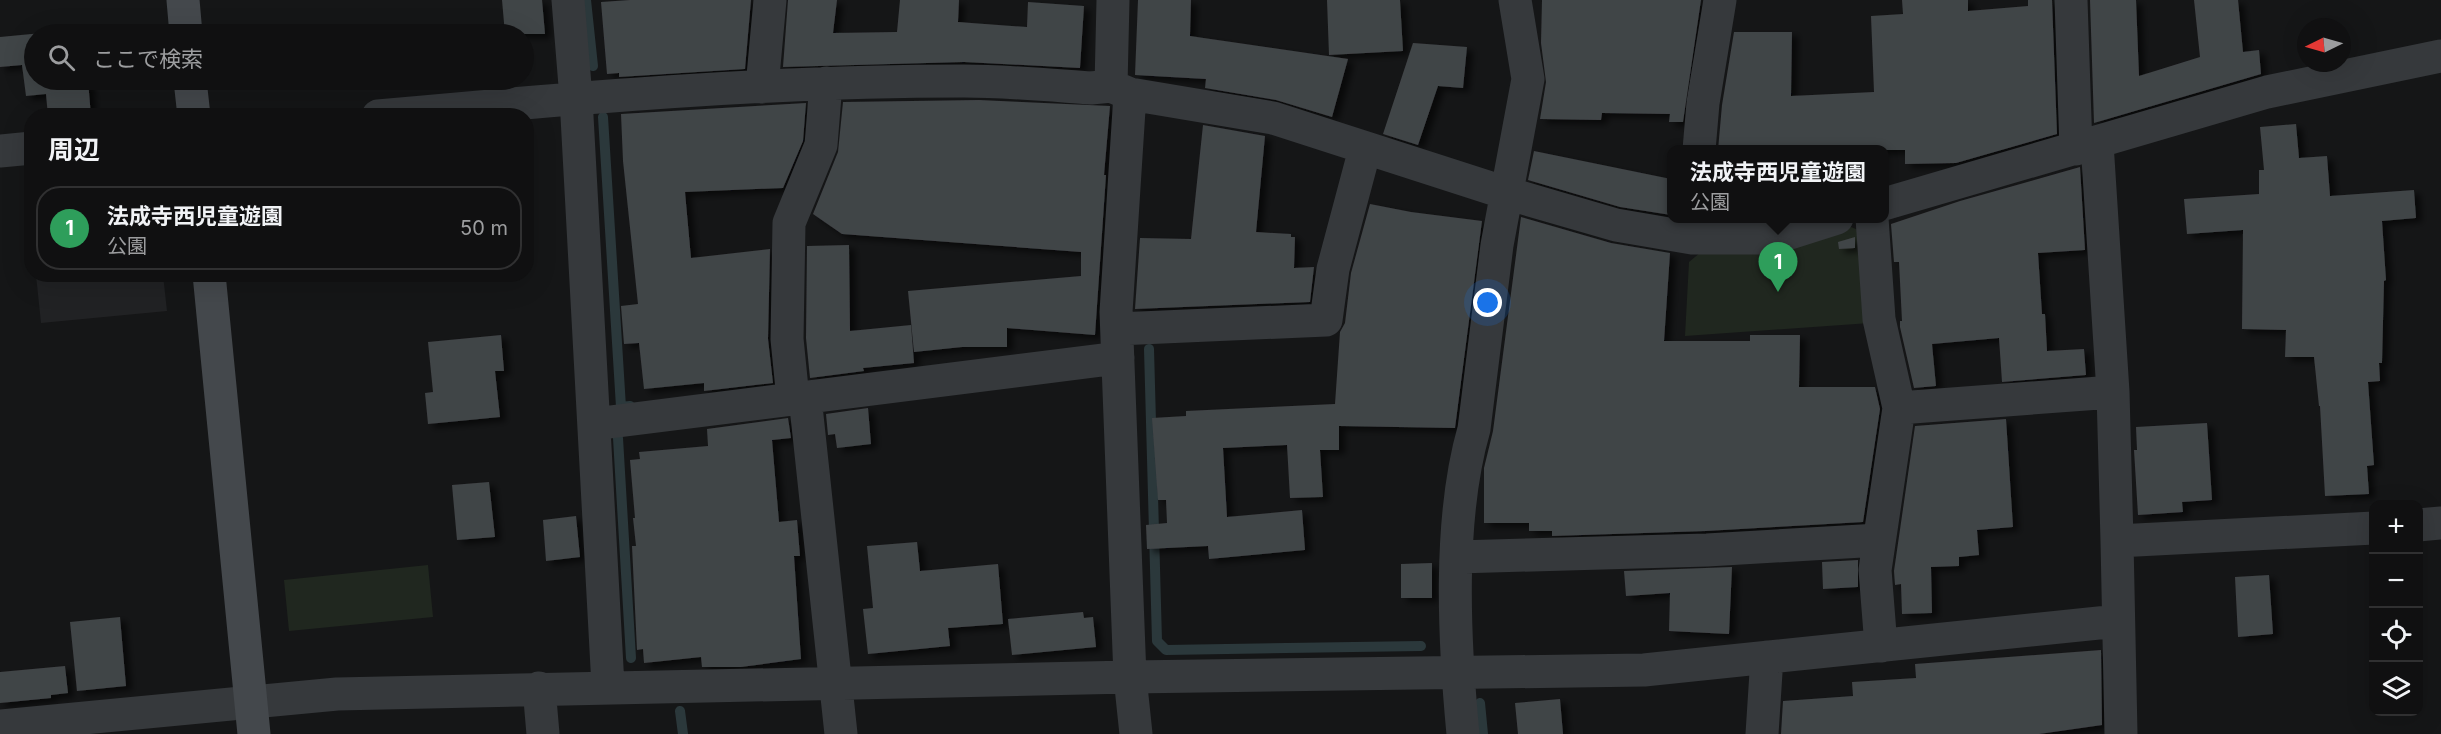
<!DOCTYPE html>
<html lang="ja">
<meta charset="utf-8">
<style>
body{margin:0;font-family:Inter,"Noto Sans JP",sans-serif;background:#19191a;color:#f1f3f6}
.controls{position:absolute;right:18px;bottom:18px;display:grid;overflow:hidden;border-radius:12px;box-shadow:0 6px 24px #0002}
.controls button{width:54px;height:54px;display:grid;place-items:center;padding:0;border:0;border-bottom:2px solid #303031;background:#101011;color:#f1f3f6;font:30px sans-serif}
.compass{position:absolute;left:2297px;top:18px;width:54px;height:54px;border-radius:50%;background:#101011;box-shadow:0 6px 24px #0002;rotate:265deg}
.you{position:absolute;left:1488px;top:303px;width:21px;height:21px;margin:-15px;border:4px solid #fff;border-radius:50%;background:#1a73e8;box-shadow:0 0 0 9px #1a73e833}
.badge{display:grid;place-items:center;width:39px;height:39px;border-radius:50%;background:#b45309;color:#fff;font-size:20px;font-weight:700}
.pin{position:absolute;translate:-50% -50px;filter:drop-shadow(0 2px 3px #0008)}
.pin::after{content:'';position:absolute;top:32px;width:21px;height:18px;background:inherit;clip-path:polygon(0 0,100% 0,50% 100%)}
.popup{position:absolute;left:1667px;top:145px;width:222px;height:78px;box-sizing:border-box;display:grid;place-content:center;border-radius:12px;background:#101011;filter:drop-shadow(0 2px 4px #0005);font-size:20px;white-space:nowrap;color:#9c9d9f}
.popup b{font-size:22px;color:#f1f3f6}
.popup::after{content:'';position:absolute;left:50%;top:100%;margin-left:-12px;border:12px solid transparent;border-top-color:#101011}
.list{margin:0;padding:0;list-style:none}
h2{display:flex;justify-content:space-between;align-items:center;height:78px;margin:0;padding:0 24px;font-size:26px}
h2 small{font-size:20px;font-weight:400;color:#9c9d9f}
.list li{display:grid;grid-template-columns:39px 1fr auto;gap:18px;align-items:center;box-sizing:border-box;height:84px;margin:0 12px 12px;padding:0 12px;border:2px solid #303031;border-radius:24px}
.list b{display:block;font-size:22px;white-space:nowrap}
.list p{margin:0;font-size:20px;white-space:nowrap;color:#9c9d9f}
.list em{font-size:20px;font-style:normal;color:#9c9d9f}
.icon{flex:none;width:33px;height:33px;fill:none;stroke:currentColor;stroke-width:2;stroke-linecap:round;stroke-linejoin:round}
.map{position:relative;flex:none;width:2441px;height:734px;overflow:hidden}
.search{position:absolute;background:#101011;box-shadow:0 6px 24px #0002;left:24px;top:24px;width:510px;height:66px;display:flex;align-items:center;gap:15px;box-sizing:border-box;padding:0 21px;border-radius:33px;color:#9c9d9f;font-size:22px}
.panel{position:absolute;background:#101011;box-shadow:0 6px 24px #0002;left:24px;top:108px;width:510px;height:174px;border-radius:24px}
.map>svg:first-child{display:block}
.built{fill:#212224}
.green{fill:#20271f}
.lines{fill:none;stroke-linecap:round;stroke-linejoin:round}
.stream{stroke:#2b383b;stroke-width:10}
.building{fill:#414447;filter:url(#shadow)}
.street{stroke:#36393c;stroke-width:33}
.secondary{stroke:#44484c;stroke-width:33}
</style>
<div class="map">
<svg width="2441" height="734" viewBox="0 0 2441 734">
<defs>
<filter id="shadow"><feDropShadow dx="6" dy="4" stdDeviation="3" flood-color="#0009"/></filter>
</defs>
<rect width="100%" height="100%" fill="#151617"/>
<path class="built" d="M 36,275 L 163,275 L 167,311 L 41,323 Z"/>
<path class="green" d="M 1851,227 L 1863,232 L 1870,323 L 1685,336 L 1689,262 L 1701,252 L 1777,251 Z
M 428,565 L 433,617 L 289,631 L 284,580 Z"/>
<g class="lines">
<path class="stream" d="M 586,0 L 593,66
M 603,117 L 621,407 L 630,406
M 1149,349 L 1157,641 L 1166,650 L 1421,646
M 618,438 L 631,658
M 1480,703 L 1483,734
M 680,711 L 683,734"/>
</g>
<path class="building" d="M 502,0 L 542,0 L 545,34 L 505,34 Z
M 630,0 L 751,0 L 745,69 L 619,77 L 619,73 L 607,74 L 601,2 Z
M 788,0 L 837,0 L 833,33 L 897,32 L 900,0 L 959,0 L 958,22 L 1027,27 L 1028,2 L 1084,6 L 1080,68 L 964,62 L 783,67 Z
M 1138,0 L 1191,0 L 1190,36 L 1348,59 L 1332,117 L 1276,100 L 1205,88 L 1206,79 L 1135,75 Z
M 1327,0 L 1400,0 L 1403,51 L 1329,55 Z
M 1542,0 L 1701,0 L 1683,122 L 1669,122 L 1670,114 L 1602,113 L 1601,120 L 1540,119 L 1546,82 L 1541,43 Z
M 1902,0 L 1968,0 L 1968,11 L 2028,6 L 2028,0 L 2052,0 L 2057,134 L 1956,163 L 1905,164 L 1905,150 L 1718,150 L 1722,105 L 1734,32 L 1792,32 L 1791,96 L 1874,92 L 1871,16 L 1903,14 Z
M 2090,0 L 2136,0 L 2139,76 L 2200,57 L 2194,0 L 2238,0 L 2243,52 L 2259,50 L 2261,74 L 2094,123 Z
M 84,29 L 85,34 L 34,34 L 34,80 L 88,80 L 91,116 L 48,116 L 46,94 L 26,96 L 22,65 L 0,67 L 0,37 Z
M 1413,43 L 1467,47 L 1463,88 L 1438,86 L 1418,145 L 1383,134 Z
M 979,100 L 1110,106 L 1104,175 L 1106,175 L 1095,335 L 1007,328 L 1007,347 L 962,347 L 914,352 L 908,291 L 1081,276 L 1081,252 L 842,234 L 813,214 L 838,152 L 843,102 Z
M 806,103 L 803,141 L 783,188 L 685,192 L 691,258 L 770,249 L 768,339 L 773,383 L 704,391 L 704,383 L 644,389 L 639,343 L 624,344 L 621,306 L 638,304 L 623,161 L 621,114 Z
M 2296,124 L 2299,158 L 2327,156 L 2330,196 L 2414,190 L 2416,218 L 2382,221 L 2386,280 L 2384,281 L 2382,363 L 2379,363 L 2380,381 L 2368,382 L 2374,465 L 2367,466 L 2369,494 L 2325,496 L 2320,406 L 2319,406 L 2314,357 L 2285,357 L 2286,330 L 2242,329 L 2243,230 L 2187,234 L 2184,199 L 2259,194 L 2259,170 L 2264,170 L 2260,127 Z
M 1203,125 L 1265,136 L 1256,232 L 1291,234 L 1291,237 L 1295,237 L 1294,268 L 1314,267 L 1310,302 L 1135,309 L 1140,238 L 1191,239 Z
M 1534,151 L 1671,179 L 1671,215 L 1620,207 L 1528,180 Z
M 2080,167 L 2085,250 L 2038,253 L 2042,314 L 2045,314 L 2047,351 L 2084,349 L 2086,375 L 2002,382 L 1999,338 L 1932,344 L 1936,386 L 1914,388 L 1900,327 L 1900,321 L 1902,321 L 1899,262 L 1894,262 L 1891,224 L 1960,201 Z
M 1370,204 L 1411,212 L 1482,221 L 1455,428 L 1339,426 L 1339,450 L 1320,450 L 1323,497 L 1290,498 L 1287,445 L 1223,448 L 1227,517 L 1302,510 L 1305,550 L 1209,559 L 1208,546 L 1147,549 L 1146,525 L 1167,523 L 1166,500 L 1158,500 L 1152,418 L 1186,416 L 1186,411 L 1335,404 L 1340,332 L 1345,323 L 1351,273 Z
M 1521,217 L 1611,243 L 1670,253 L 1664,341 L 1750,341 L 1750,335 L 1800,335 L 1799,387 L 1875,387 L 1880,409 L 1863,522 L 1706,531 L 1552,536 L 1552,531 L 1529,531 L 1529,523 L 1484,523 L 1484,468 L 1493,431 Z
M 1855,237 L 1855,248 L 1839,249 L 1838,242 Z
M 849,245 L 850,331 L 911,325 L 914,363 L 863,368 L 864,371 L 810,378 L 806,338 L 807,246 Z
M 501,335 L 504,371 L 495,371 L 500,417 L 428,424 L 425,393 L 433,392 L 428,342 Z
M 868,408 L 871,444 L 837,448 L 835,434 L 828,435 L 826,414 Z
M 788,418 L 791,438 L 772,440 L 779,522 L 797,520 L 800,556 L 794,556 L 801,659 L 741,667 L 702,667 L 701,657 L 644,663 L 643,649 L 637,650 L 632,546 L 636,546 L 633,518 L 635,518 L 630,460 L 640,459 L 639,452 L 708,446 L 707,429 Z
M 2006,419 L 2013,527 L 1977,530 L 1979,555 L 1959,557 L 1959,566 L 1931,567 L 1932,613 L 1902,614 L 1901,584 L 1895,585 L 1894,571 L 1915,426 Z
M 2207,423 L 2212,500 L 2182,502 L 2183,512 L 2138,515 L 2134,450 L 2137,450 L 2136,427 Z
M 489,482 L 495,537 L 457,540 L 452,485 Z
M 576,516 L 580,557 L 546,561 L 543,520 Z
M 917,542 L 920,571 L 998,564 L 1003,624 L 948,628 L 950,646 L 868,654 L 863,609 L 873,608 L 867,546 Z
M 1858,560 L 1858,587 L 1823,589 L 1822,562 Z
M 1432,563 L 1432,598 L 1401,598 L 1401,564 Z
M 1732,567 L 1729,634 L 1669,631 L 1670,593 L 1626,596 L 1624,571 Z
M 2269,575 L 2273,634 L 2238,637 L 2235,577 Z
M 1083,612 L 1084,618 L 1093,617 L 1096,647 L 1012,655 L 1008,619 Z
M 120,617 L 126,686 L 77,691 L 70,622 Z
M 2101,650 L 2102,725 L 2039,734 L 1781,734 L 1783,701 L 1853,696 L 1852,682 L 1916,678 L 1915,664 Z
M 65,666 L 68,693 L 51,695 L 51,698 L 0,703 L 0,672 Z
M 1560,699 L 1563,734 L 1518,734 L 1515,703 Z"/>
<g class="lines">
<path class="street" d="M 568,0 L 576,98 L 608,686
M 2071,0 L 2076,149
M 1111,86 L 1113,0
M 762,87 L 770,0
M 1130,94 L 1116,312 L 1130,677 L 1136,734
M 378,116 C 572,98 768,81 964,81 C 1006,81 1049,85 1091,88 L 1111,86 L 1130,94 L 1273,118 L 1506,193 L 1616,225 L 1692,238 L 1774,238 L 1837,218
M 2097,143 L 2113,392 L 2117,541
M 1699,150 L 1703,103 L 1720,0
M 0,151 L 32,148
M 1884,204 L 2267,92 L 2441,56
M 1872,218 L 1879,319 L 1899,408 L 1875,570 L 1881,646
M 1117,329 L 1326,320 L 1333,269 L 1365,149
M 805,397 L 841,734
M 793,399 L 787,339 L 789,223 L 821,145 L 826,83
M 1899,408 L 2113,392
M 594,424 L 1118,358
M 2418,525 L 2441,523
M 1457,557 L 1707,550 L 1879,540
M 539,688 L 543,734
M 0,726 L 337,694 L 1130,677 L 1644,670 L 2118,621
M 1463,734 C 1454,640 1448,519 1474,429 L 1497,245 L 1528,79 L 1515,0
M 1762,734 L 1767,657
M 2121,734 L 2117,541 L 2374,528"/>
<path class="secondary" d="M 183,0 L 186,34
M 190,80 L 194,116
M 209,274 L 254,734"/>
</g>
</svg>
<div class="controls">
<button>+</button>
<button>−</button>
<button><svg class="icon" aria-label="locate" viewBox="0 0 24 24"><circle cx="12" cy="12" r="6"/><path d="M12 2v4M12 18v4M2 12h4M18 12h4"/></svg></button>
<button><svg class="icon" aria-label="layers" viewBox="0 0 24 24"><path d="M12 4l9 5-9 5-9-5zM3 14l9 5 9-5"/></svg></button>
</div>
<svg class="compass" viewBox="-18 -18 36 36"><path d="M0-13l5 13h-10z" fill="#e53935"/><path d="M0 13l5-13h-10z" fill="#9c9d9f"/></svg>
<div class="you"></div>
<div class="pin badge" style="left:1778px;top:292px;background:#2e9e5b">1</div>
<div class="popup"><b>法成寺西児童遊園</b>公園</div>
<div class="search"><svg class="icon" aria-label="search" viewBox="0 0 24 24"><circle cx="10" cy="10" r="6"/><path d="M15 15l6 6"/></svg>ここで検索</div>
<section class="panel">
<h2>周辺<small></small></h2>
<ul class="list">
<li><span class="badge" style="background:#2e9e5b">1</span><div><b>法成寺西児童遊園</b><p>公園</p></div><em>50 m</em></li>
</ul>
</section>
</div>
